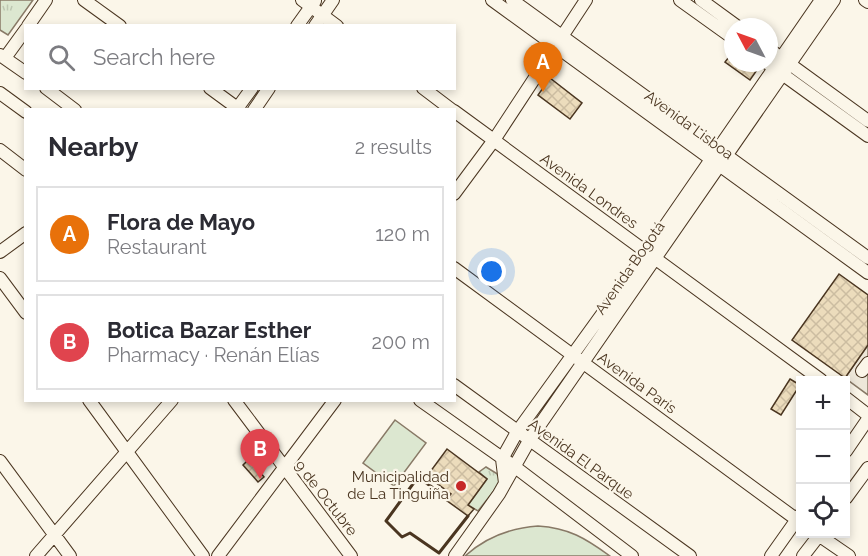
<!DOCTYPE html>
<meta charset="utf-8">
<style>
body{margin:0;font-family:Raleway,sans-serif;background:#f7f7f7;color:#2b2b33}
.controls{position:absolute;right:18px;bottom:18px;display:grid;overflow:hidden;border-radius:0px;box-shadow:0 3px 9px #0003}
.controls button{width:54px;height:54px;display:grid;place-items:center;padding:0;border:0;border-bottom:2px solid #e1e1e2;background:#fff;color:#2b2b33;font:30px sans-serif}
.compass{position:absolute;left:724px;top:18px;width:54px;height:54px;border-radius:50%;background:#fff;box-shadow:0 3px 9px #0003;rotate:311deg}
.you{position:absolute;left:492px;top:272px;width:21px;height:21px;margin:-15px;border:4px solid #fff;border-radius:50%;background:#1a73e8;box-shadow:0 0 0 9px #1a73e833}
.badge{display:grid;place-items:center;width:39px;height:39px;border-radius:50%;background:#0f766e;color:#fff;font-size:20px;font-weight:700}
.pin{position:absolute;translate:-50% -50px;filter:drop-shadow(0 2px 3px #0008)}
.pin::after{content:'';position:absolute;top:32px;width:21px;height:18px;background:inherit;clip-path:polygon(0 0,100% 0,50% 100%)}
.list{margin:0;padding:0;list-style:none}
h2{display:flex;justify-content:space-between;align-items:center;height:78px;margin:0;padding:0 24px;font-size:26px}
h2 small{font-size:20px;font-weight:400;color:#7c7c81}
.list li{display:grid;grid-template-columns:39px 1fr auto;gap:18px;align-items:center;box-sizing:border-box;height:96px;margin:0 12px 12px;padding:0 12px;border:2px solid #e1e1e2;border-radius:0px}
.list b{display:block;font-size:22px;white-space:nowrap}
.list p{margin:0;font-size:20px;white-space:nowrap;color:#7c7c81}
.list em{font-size:20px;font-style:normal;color:#7c7c81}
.icon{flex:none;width:33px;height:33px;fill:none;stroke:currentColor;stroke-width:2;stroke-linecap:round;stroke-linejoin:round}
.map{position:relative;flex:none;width:868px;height:556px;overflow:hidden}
.search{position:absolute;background:#fff;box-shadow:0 3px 9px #0003;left:24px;top:24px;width:432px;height:66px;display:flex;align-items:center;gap:15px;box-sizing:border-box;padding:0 21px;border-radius:0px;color:#7c7c81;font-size:22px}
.panel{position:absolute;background:#fff;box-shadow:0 3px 9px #0003;left:24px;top:108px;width:432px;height:294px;border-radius:0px}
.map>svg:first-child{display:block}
.park{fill:url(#park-tufts);stroke:#887966;stroke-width:1.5}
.garden{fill:#dce7d0;stroke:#887966;stroke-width:1.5}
.parking{fill:#ede7d9;stroke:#887966;stroke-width:1.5}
.building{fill:url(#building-cross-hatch);stroke:#4a3520;stroke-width:1.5}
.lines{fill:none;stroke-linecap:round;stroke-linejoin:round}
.minor-casing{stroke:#4a3520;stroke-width:14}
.minor{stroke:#fbf6e9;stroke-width:12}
.wall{stroke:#4a3520;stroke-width:3}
.poi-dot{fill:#c62828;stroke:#fbf6e9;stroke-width:2}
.labels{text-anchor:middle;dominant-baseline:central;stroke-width:4.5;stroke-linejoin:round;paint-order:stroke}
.street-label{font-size:15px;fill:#4a3520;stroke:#fbf6e9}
.poi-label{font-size:15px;fill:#4a3520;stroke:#fbf6e9;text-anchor:end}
</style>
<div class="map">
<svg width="868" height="556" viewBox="0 0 868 556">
<defs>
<pattern id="park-tufts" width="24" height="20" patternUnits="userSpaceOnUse" patternTransform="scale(1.5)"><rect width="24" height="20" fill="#dce7d0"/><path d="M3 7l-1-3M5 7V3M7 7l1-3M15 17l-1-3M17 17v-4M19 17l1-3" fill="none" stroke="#bec7b2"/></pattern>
<pattern id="building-cross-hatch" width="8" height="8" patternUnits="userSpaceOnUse" patternTransform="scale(1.5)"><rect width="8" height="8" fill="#ecdcbc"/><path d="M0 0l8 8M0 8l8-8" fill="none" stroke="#ccbda1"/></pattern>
</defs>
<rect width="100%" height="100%" fill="#fbf6e9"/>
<path class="park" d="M 0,0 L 33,0 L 8,35 L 0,30 Z
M 486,467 L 504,478 L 478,511 L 468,505 L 487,479 L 479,472 Z"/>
<path class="garden" d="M 395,420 L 426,443 L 394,486 L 363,463 Z
M 538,526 C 569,528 585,538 610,556 L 465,556 C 486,537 510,528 538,526 Z"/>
<path class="parking" d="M 868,345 L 868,395 L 845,378 Z"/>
<path class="building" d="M 733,52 L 733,63 L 748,63 L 757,70 L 750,80 L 725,62 Z
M 550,78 L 582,103 L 570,119 L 538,95 Z
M 839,274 L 868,295 L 868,345 L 845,378 L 792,340 Z
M 790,379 L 800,385 L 781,415 L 771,409 Z
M 447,449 L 487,479 L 468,505 L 474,509 L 468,516 L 446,500 L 451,494 L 427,476 Z
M 249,459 L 264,477 L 258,482 L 243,465 Z"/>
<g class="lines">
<defs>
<path id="minor" d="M 84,0 L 120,26
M 302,0 L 337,26
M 492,0 L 868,273
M 512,0 L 868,258
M 680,0 L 733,38
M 701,0 L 738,27
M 865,0 L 868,2
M 28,26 L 46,0
M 297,26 L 315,1
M 315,26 L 333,0
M 769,49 L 868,121
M 0,55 L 26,73
M 5,58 L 26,29
M 767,63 L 868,136
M 46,88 L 75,110
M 210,88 L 240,110
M 423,88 L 452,110
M 0,93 L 26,112
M 236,110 L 252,88
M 254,110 L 269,88
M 454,111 L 821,380
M 0,150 L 26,170
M 454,194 L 494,140 L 586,0
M 0,252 L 26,233
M 454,268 L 800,522
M 0,278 L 26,313
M 862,371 L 868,363
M 454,385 L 690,556
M 846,398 L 868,415
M 89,400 L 203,556
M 234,400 L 351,556
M 420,400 L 515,467 L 632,556
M 846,451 L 868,419
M 0,461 L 70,556
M 505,483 L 502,459 L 517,432 L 647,252 L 821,0
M 846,498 L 868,468
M 817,534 L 849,556
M 36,556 L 172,400
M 218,556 L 335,400
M 455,556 L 499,494 L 530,439 L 834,0
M 771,556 L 800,515
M 803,556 L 820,534"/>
</defs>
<use href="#minor" class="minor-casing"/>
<use href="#minor" class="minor"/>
<path class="wall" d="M 436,490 L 418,477 L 386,521 L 402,537 L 410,533 L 439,553 L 468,516"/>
</g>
<circle class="poi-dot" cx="461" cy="486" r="6"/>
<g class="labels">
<g class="street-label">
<text transform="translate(689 125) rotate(36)">Avenida Lisboa</text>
<text transform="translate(589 191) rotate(36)">Avenida Londres</text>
<text transform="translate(630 268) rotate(-55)">Avenida Bogotá</text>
<text transform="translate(637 383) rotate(36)">Avenida París</text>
<text transform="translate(581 459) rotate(36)">Avenida El Parque</text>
<text transform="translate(326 498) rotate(52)">9 de Octubre</text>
</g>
<g class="poi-label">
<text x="449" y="477">Municipalidad<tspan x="449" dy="17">de La Tinguiña</tspan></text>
</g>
</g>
</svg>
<div class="controls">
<button>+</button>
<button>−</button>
<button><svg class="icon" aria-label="locate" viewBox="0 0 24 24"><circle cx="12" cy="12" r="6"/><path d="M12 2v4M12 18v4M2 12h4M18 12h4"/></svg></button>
</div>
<svg class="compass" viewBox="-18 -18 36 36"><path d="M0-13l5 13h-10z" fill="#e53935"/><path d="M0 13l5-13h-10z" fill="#7c7c81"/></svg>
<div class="you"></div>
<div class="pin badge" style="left:543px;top:92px;background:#e8710a">A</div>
<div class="pin badge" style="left:260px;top:479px;background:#e0444e">B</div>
<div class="search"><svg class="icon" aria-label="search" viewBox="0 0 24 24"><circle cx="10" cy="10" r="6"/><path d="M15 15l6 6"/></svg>Search here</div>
<section class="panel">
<h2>Nearby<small>2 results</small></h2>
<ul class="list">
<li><span class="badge" style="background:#e8710a">A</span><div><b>Flora de Mayo</b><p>Restaurant</p></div><em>120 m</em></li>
<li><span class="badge" style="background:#e0444e">B</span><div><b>Botica Bazar Esther</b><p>Pharmacy · Renán Elías</p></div><em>200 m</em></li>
</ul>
</section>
</div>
